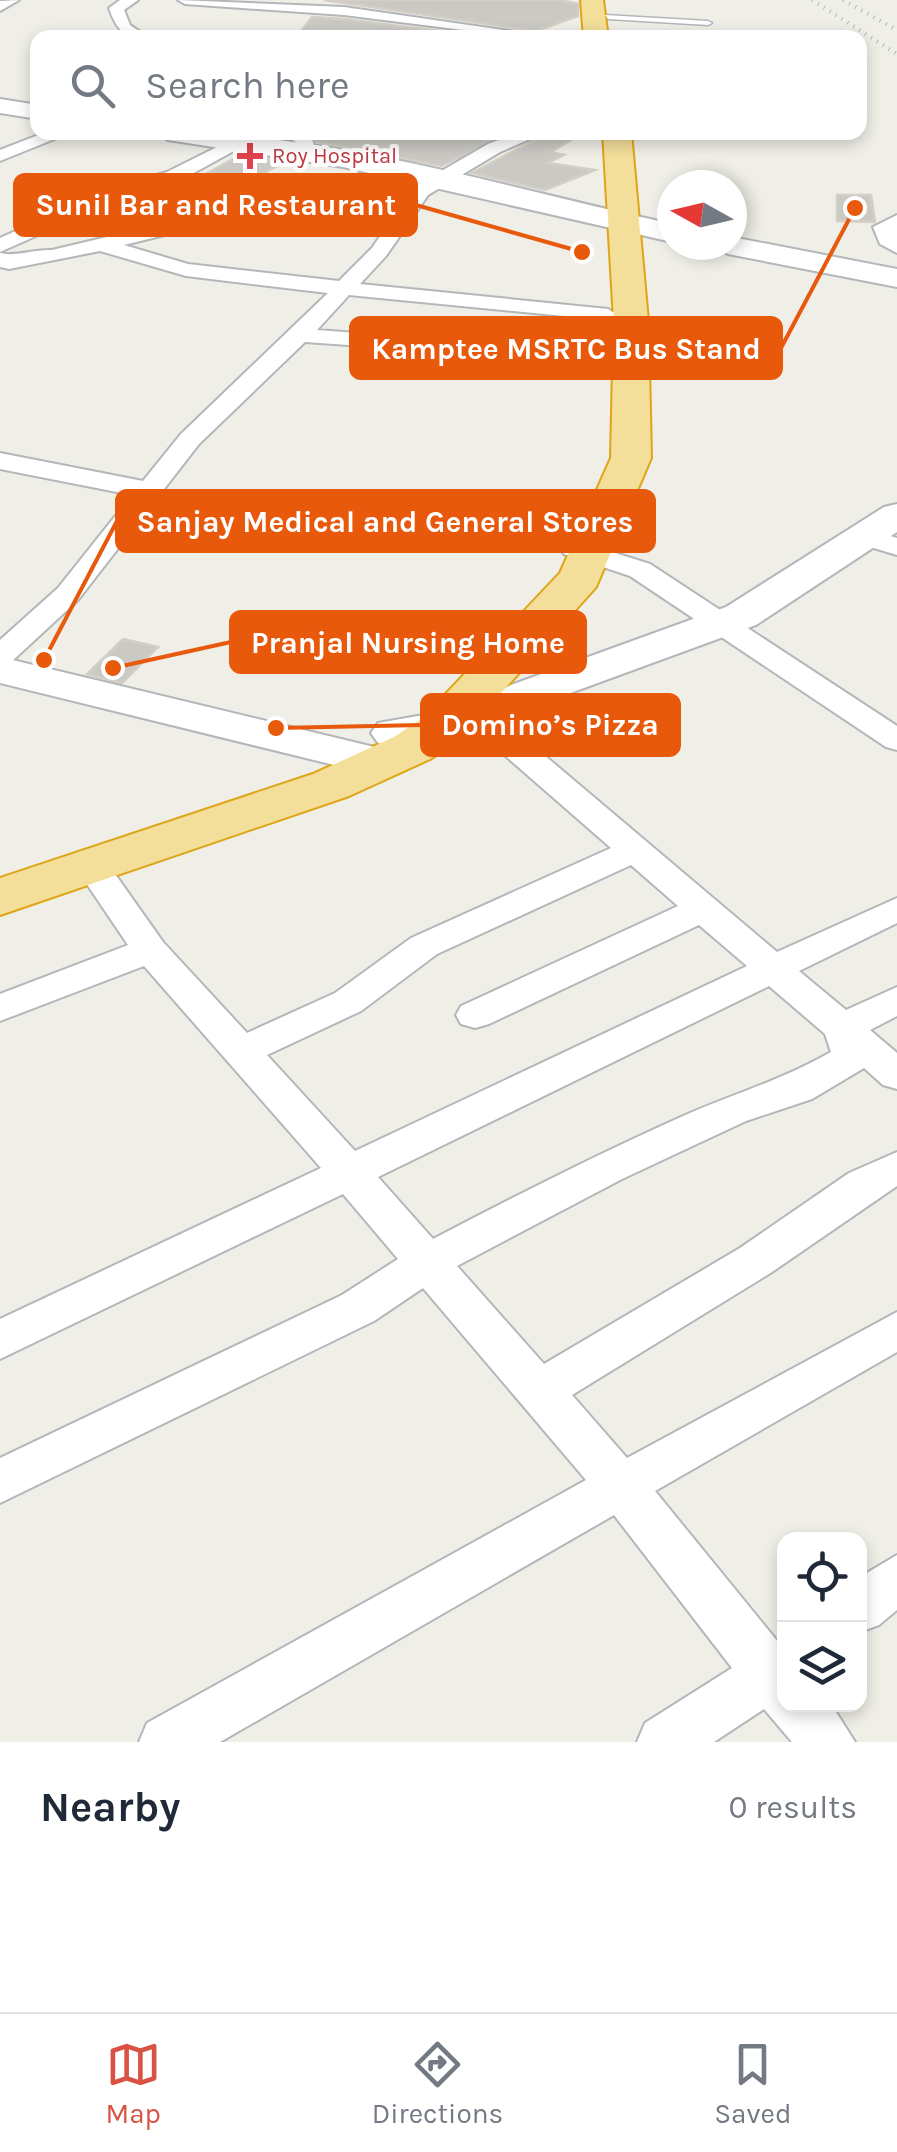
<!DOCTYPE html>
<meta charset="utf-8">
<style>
body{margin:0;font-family:Karla,sans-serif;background:#f6f6f7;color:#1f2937}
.controls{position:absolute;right:30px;bottom:30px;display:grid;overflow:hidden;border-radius:20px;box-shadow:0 5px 15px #0003}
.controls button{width:90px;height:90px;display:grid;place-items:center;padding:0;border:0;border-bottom:2px solid #e0e1e3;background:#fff;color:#1f2937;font:50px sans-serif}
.compass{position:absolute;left:657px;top:170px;width:90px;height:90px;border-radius:50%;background:#fff;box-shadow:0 5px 15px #0003;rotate:278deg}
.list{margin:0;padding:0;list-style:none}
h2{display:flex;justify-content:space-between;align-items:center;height:130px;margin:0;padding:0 40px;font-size:42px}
h2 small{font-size:32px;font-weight:400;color:#747a83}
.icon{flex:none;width:55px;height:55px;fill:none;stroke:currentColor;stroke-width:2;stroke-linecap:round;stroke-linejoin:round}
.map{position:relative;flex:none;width:897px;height:1742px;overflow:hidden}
.search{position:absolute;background:#fff;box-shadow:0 5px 15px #0003;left:30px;right:30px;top:30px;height:110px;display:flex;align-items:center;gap:25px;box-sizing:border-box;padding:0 35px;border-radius:20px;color:#747a83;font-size:38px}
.sheet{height:270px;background:#fff}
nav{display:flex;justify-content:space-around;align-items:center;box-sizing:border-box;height:140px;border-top:2px solid #e0e1e3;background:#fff;font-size:28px;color:#747a83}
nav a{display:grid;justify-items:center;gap:5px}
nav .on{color:#d95244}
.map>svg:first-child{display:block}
.building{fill:#cbc9c4;stroke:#d3cfc6;stroke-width:2.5}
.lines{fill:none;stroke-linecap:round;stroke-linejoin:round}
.lane-casing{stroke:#b4b7ba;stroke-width:3}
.street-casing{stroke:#b4b7ba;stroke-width:4}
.secondary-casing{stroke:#b3b6ba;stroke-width:4}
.highway-casing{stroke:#e0a517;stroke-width:4}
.lane{fill:#fff;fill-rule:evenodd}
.street{fill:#fff;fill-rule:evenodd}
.secondary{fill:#fff;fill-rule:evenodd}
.highway{fill:#f3de9a;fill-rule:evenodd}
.rail{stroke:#b5b6b6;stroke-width:4;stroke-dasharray:1 6;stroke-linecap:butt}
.health-dot{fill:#e0444e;stroke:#fff;stroke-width:4}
.labels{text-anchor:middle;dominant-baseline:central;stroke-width:8;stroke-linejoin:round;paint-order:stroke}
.far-health-label{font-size:22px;fill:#be3a42;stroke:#fff;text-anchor:start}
.leader{fill:none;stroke:#e8590c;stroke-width:4}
.callout-dot{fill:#e8590c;stroke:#fff;stroke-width:4}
.callout{fill:#e8590c;stroke:#e8590c;stroke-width:4}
.callout-label{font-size:30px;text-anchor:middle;font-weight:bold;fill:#fff}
</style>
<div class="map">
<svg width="897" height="1742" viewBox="0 0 897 1742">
<rect width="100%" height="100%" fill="#efeee7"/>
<path class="building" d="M 324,0 L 560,0 L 578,4 L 578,16 L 536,31 Z
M 312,17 L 344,19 L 462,34 L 460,38 L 296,38 Z
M 312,132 L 508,132 L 442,166 L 317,142 Z
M 550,132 L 584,132 L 551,152 L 564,155 L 548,163 L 595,170 L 545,190 L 472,173 Z
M 240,155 L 286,162 L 237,186 L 199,178 Z
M 837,195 L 871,195 L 875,222 L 837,221 Z
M 123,639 L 158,647 L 122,683 L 87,674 Z"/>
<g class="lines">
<defs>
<path id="lane" d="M 605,15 L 708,21 L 712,23 L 708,25 L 608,19 Z"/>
<path id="street" d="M 19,0 L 0,11 L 0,1 Z
M 120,0 L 138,0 L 124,10 L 130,25 L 149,38 C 124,38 117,31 109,8 Z
M 178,0 L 344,7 L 559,38 L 489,33 L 463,38 L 471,31 L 344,15 L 185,4 Z
M 46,132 L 72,132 L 0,161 L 0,150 Z
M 281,132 L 311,136 L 317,154 L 302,158 L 297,143 Z
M 520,132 L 546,132 L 500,152 L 428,195 L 386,256 L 360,284 L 608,309 L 619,316 L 616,321 L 349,295 L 317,330 L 612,352 L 623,359 L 620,364 L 305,342 L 199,444 L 78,600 L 11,662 L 0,665 L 0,640 L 58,588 L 132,495 L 0,469 L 0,453 L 143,481 L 181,434 L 328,293 L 186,276 L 100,251 L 9,269 L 0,267 L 0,253 C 16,257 34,249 52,250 L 170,222 L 177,224 L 177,232 L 124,245 L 188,264 L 339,281 L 372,248 L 414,187 L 488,144 Z
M 235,138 L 244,143 L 241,147 L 181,180 L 130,194 L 0,252 L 0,238 L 116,186 L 167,172 Z
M 897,215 L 897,253 L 880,244 L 873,227 Z
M 867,529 L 897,538 L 897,555 L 857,543 L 853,537 L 857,531 Z
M 574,540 L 650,564 L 897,726 L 897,750 L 886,747 L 630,576 L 564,554 L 560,548 Z
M 481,709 L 492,711 L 777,952 L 897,898 L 897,923 L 799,971 L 846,1010 L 897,987 L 897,1016 L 870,1030 L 897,1053 L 897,1089 L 883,1085 L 864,1068 L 812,1099 L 746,1121 L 622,1179 L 457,1266 L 544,1364 L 740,1248 L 849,1173 L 897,1152 L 897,1186 L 772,1272 L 572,1395 L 627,1458 L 897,1312 L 897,1352 L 655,1491 L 778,1642 L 784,1640 L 784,1704 L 831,1704 L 855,1742 L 792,1742 L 764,1709 L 714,1742 L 637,1742 L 645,1723 L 732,1668 L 614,1515 L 220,1742 L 139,1742 L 147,1723 L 586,1480 L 423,1288 L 374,1321 L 0,1503 L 0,1458 L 342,1295 L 398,1259 L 343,1194 L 0,1359 L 0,1319 L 321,1168 L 144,966 L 0,1021 L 0,994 L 128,945 L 74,865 L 79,857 L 103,857 L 163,942 L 247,1033 L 335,993 L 411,938 L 611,848 L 470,725 L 465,718 ZM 631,865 L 678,906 L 461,1006 L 456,1015 L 461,1024 L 475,1028 L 489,1024 L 699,925 L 747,966 L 355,1151 L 267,1055 L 361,1011 L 437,954 ZM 769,986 L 825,1034 L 831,1052 C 782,1080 733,1094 683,1116 C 598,1154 515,1196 433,1239 L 378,1177 Z
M 897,1555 L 897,1610 L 879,1625 L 860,1632 L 860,1577 Z"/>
<path id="secondary" d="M 0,99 L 38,105 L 38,119 L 0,113 Z
M 156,132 C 330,132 503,187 672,224 L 672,242 L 343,167 L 168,140 Z
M 732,237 L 897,269 L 897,287 L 728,254 L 714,245 L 732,245 Z
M 897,504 L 897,532 L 756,625 L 543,703 L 497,728 L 394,747 L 378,743 L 371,733 L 378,723 L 469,707 L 511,685 L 726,607 L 884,507 Z
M 0,657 L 395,752 L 402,762 L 395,772 L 379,776 L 0,683 Z"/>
<path id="highway" d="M 581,0 L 603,0 L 608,38 L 584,38 Z
M 603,132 L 631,132 L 648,321 L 651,458 L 596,587 L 460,739 L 430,759 L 349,796 L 0,915 L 0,878 L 313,774 L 394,737 L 424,717 L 560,573 L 611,458 L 614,321 Z"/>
</defs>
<use href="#lane" class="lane-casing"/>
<use href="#street" class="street-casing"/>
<use href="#secondary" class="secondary-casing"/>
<use href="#highway" class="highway-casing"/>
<use href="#lane" class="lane"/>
<use href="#street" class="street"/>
<use href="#secondary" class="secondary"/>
<use href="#highway" class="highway"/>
<path class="rail" d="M 812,0 L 897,54
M 843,0 L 897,30"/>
</g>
<path class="health-dot" d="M245 141h10v10h10v10h-10v10h-10v-10h-10v-10h10z"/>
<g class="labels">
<g class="far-health-label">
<text x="272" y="156">Roy Hospital</text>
</g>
</g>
<path class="leader" d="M582 252L416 205M855 208L781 348M44 660L117 521M113 668L231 642M276 728L422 725"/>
<g class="callout-dot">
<circle cx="582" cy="252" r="10"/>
<circle cx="855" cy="208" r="10"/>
<circle cx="44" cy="660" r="10"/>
<circle cx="113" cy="668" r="10"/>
<circle cx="276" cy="728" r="10"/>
</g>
<g class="callout">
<rect x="15" y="175" width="401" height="60" rx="10"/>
<rect x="351" y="318" width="430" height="60" rx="10"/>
<rect x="117" y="491" width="537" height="60" rx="10"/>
<rect x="231" y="612" width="354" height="60" rx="10"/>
<rect x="422" y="695" width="257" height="60" rx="10"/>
</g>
<g class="callout-label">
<text x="216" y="215">Sunil Bar and Restaurant</text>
<text x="566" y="359">Kamptee MSRTC Bus Stand</text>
<text x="385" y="532">Sanjay Medical and General Stores</text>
<text x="408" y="653">Pranjal Nursing Home</text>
<text x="550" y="735">Domino’s Pizza</text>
</g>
</svg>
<div class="controls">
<button><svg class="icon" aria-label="locate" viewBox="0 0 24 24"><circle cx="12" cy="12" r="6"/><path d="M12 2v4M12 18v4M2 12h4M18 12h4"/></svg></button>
<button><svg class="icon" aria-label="layers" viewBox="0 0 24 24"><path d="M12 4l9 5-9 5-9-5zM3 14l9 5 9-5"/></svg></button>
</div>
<svg class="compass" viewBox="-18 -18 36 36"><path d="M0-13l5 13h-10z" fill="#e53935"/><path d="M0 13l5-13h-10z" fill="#747a83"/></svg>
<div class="search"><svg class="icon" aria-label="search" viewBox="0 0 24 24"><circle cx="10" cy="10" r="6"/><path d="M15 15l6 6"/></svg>Search here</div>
</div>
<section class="sheet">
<h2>Nearby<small>0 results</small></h2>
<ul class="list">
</ul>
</section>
<nav>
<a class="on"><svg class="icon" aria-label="map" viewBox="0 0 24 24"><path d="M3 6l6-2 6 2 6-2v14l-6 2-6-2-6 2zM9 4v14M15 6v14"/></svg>Map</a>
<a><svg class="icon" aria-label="directions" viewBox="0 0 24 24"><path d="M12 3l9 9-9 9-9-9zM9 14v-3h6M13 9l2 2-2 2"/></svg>Directions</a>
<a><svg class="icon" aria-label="saved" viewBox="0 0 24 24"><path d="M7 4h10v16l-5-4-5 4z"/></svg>Saved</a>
</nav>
